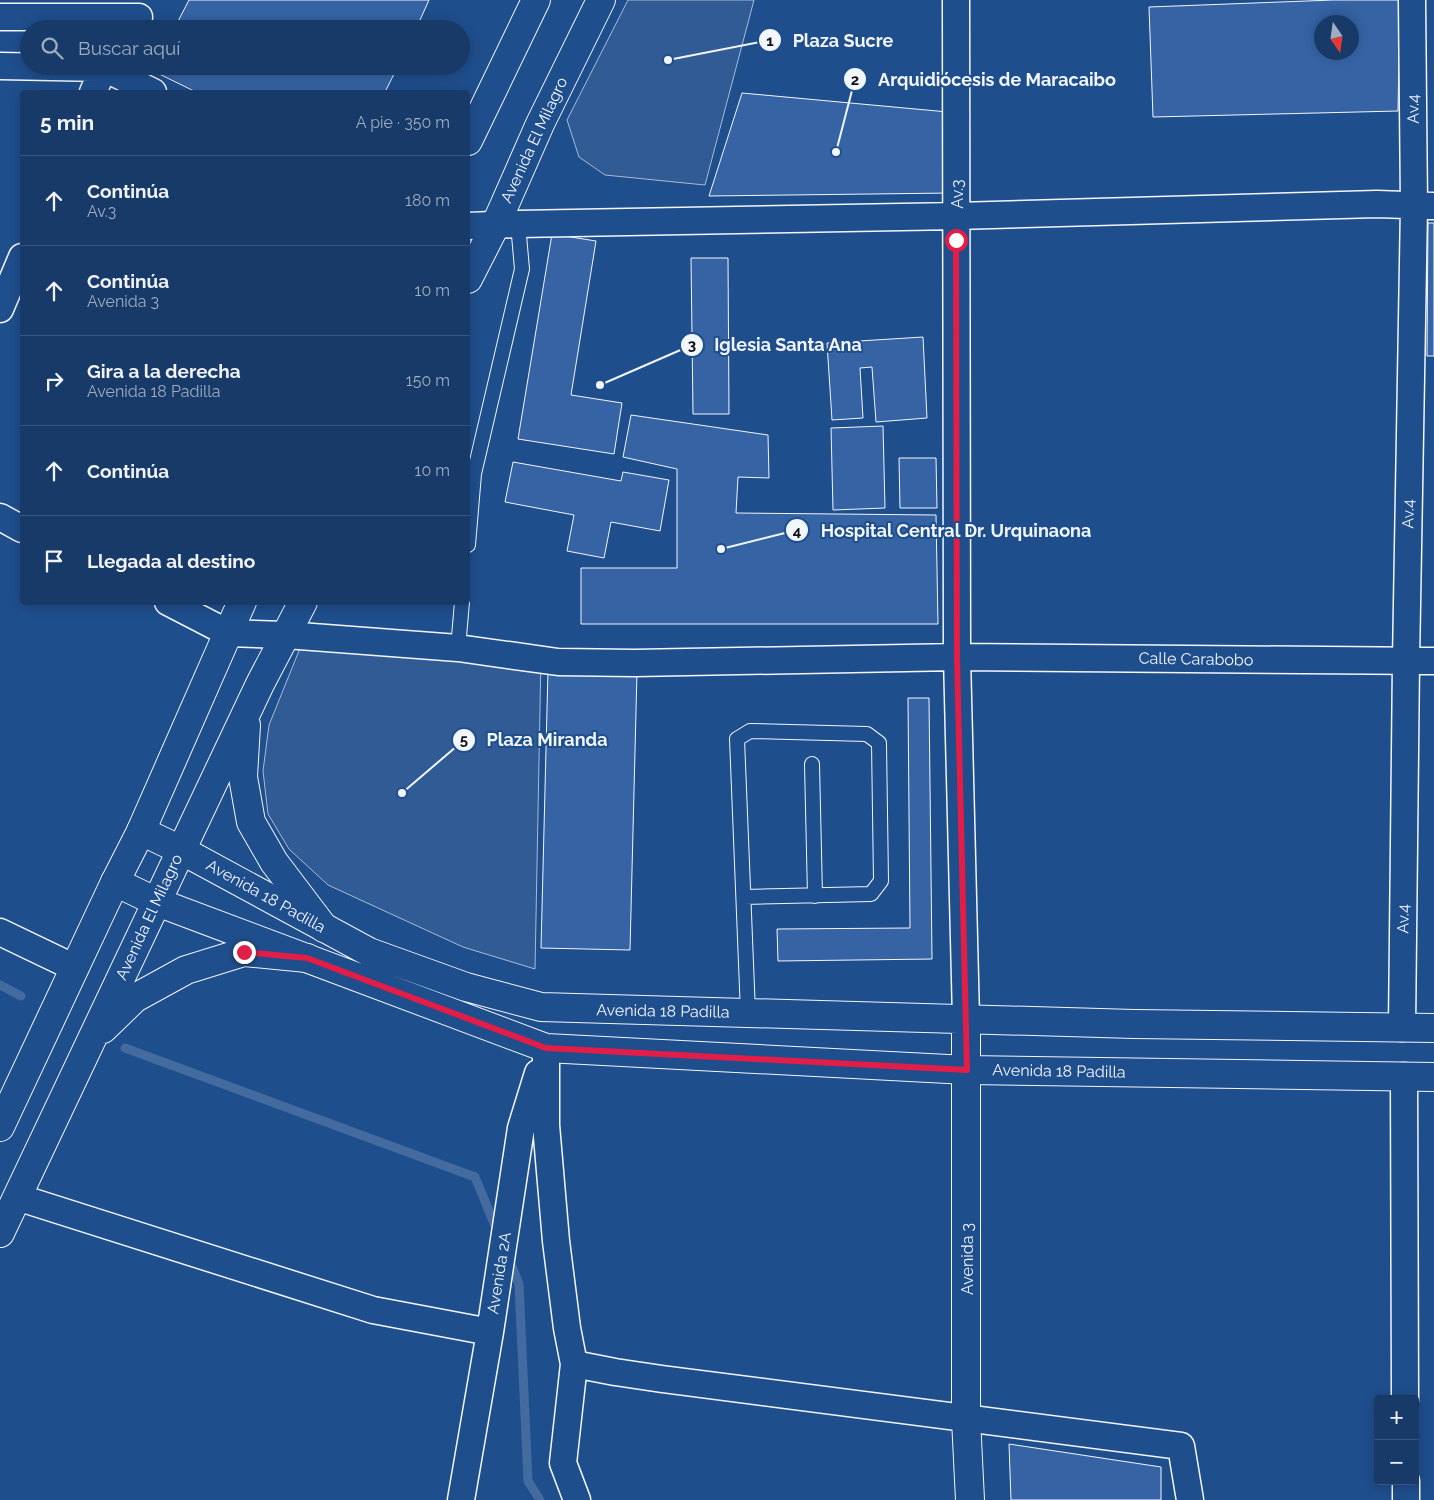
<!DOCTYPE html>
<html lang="es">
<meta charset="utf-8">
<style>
body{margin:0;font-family:Raleway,sans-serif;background:#20416f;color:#f1f3f6}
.controls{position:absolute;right:15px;bottom:15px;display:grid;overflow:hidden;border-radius:5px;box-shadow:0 2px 12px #0003}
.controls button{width:45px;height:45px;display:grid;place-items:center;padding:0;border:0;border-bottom:1px solid #36547d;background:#173a69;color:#f1f3f6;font:25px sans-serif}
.compass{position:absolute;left:1314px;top:15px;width:45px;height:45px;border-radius:50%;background:#173a69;box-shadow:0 2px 12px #0003;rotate:167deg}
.stop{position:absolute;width:15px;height:15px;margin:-11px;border:4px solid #e11d48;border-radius:50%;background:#fff}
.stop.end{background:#e11d48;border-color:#fff;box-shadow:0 1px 5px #0008}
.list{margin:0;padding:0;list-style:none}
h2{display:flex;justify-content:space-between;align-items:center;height:65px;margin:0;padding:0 20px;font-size:21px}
h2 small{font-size:16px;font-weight:400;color:#9eadc0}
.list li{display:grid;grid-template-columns:32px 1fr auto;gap:15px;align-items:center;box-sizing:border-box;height:90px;padding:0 20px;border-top:1px solid #36547d}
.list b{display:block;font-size:19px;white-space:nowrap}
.list p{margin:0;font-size:16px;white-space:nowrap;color:#9eadc0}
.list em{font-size:16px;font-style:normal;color:#9eadc0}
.icon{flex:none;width:28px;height:28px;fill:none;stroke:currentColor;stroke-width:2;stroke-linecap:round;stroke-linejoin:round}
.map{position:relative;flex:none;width:1434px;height:1500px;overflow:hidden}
.search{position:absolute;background:#173a69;box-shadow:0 2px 12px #0003;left:20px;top:20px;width:450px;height:55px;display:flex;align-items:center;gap:12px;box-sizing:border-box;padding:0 18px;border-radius:28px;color:#9eadc0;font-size:19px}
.panel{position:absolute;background:#173a69;box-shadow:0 2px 12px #0003;left:20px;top:90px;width:450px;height:515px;border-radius:5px}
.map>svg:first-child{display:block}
.green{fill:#305b95;stroke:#a8bbd7}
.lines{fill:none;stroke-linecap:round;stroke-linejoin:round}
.stream{stroke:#446ba0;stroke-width:9}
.building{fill:#3563a3;stroke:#f2f6ff;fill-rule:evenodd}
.service-casing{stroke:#f2f6ff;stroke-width:16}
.minor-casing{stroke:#f2f6ff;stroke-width:29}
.tertiary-casing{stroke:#f2f6ff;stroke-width:30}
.secondary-casing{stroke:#f2f6ff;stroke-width:30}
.service{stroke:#1f4e8c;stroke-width:14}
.minor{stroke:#1f4e8c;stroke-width:26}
.tertiary{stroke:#1f4e8c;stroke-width:28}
.secondary{stroke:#1f4e8c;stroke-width:28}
.route{stroke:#e11d48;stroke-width:6}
.labels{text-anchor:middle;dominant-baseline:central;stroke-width:4;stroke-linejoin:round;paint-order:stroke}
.street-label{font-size:16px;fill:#f2f6ff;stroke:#1f4e8c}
.leader{fill:none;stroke:#f2f6ff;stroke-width:2}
.callout-dot{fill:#f2f6ff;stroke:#1f4e8c;stroke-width:2}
.mark-label{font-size:15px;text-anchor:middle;font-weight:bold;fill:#111}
.callout-label{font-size:18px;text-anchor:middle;font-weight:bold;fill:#f2f6ff;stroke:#1f4e8c;stroke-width:4;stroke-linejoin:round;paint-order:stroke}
</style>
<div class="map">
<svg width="1434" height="1500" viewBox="0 0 1434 1500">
<rect width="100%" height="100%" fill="#1f4e8c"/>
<path class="green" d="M 628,0 L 754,0 L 705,185 L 605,175 L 579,157 L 567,120 Z
M 309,626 L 541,656 L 535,969 L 463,947 L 328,885 L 289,849 L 268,814 L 263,771 L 269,725 Z"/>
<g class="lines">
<path class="stream" d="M 0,985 L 21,996
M 125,1048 L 475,1177 L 498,1233
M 509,1259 L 519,1284 L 528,1481 L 540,1500"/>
</g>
<path class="building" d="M 189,0 L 429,0 L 416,29 L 174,29 Z
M 1333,0 L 1400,0 L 1398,111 L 1153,117 L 1149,7 ZM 1322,22 L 1352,22 L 1352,52 L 1322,52 Z
M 155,66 L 398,66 L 385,92 L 196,92 L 153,71 Z
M 742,93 L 948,112 L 951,193 L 709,196 Z
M 1428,223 L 1434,223 L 1434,356 L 1427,356 Z
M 552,234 L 596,241 L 571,395 L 622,403 L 614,454 L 518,439 Z
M 691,258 L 728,258 L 729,414 L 693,414 Z
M 923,337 L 927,418 L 876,422 L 872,367 L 860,368 L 863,418 L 832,420 L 827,343 Z
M 631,415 L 768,435 L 769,478 L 738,477 L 736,513 L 936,515 L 938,624 L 581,624 L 581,568 L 677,568 L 677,469 L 623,457 Z
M 883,426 L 885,508 L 833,510 L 831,428 Z
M 899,458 L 936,458 L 937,508 L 900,508 Z
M 513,462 L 621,481 L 623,472 L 669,480 L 660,531 L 611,522 L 604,558 L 567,551 L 574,515 L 505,502 Z
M 548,670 L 637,672 L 630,950 L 541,948 Z
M 908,698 L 929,698 L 932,959 L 778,961 L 777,929 L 910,928 Z
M 1009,1444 L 1161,1467 L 1161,1500 L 1011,1500 Z"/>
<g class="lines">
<defs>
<path id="service" d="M 468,545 L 474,474 L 522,269 L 518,224
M 458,648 L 462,602
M 812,764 L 815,896
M 744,897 L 871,894 L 881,881 L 879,743 L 867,734 L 750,731 L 737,739 L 748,1013"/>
<path id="minor" d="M 956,0 L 957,657 L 966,1019
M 0,17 L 139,17
M 0,66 L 104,68 L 153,92
M 93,92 L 105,66
M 468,226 L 518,224 L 957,216 L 1377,204 L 1434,206
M 0,309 L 22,257
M 0,517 L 22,529
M 168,602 L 228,633 L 286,635 L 458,648 L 558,662 L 635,663 L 957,657 L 1434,661
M 0,932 L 75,968
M 1402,1028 L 1406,661 L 1414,206 L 1412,0
M 546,1048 L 546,1125 L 556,1241 L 567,1328 L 574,1364 L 615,1372 L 662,1379 L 1181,1446 L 1190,1500
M 1404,1076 L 1405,1399
M 17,1197 L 373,1310 L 490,1332
M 574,1364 L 563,1463 L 577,1500
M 1406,1481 L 1406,1500
M 461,1500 L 490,1332 L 521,1128 L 538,1073"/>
<path id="tertiary" d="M 141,831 L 181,850 L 369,952 L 466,987 L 541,1007 L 1134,1024 L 1434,1028
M 115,882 L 157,902 L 546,1048 L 967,1070 L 1434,1077
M 966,1019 L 966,1419 L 970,1500"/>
<path id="secondary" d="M 468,141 L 536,0
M 468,279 L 496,224 L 540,124 L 601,0
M 246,725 L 243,777 L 251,822 L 274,862 L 324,928
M 103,1029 L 135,998 L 186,970 L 244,952 L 307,958
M 0,1127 L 115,882 L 141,831 L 228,633 L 242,602
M 0,1233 L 260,684 L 303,602"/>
</defs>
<use href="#service" class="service-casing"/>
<use href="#minor" class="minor-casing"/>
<use href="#tertiary" class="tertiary-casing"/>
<use href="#secondary" class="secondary-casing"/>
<use href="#service" class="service"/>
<use href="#minor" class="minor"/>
<use href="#tertiary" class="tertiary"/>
<use href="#secondary" class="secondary"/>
</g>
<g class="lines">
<path class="route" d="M 244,952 L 307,958 L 546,1048 L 967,1070 L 957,657 L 956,240"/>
</g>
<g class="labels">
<g class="street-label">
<text transform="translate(1413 109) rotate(-91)">Av.4</text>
<text transform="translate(534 140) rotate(-65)">Avenida El Milagro</text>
<text transform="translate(957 194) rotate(-90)">Av.3</text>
<text transform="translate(1408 514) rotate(-89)">Av.4</text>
<text transform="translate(1196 659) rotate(1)">Calle Carabobo</text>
<text transform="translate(266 896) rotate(29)">Avenida 18 Padilla</text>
<text transform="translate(149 917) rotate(-65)">Avenida El Milagro</text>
<text transform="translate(1403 919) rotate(-89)">Av.4</text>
<text transform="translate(663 1011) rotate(1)">Avenida 18 Padilla</text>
<text transform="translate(1059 1071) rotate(1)">Avenida 18 Padilla</text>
<text transform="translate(967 1259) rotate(-90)">Avenida 3</text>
<text transform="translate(499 1273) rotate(-81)">Avenida 2A</text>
</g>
</g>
<path class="leader" d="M668 60L770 40M836 152L855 79M600 385L692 345M721 549L797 530M402 793L464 740"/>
<g class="callout-dot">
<circle cx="668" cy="60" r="5"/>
<circle cx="836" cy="152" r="5"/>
<circle cx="600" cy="385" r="5"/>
<circle cx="721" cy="549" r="5"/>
<circle cx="402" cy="793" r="5"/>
<circle cx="770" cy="40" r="12"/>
<circle cx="855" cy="79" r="12"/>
<circle cx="692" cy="345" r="12"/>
<circle cx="797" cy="530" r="12"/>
<circle cx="464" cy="740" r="12"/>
</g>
<g class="mark-label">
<text x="770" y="46">1</text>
<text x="855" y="85">2</text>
<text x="692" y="350">3</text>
<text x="797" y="536">4</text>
<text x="464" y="745">5</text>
</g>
<g class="callout-label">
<text x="843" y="47">Plaza Sucre</text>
<text x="997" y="86">Arquidiócesis de Maracaibo</text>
<text x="788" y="351">Iglesia Santa Ana</text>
<text x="956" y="537">Hospital Central Dr. Urquinaona</text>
<text x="547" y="746">Plaza Miranda</text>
</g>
</svg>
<div class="controls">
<button>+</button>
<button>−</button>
</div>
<svg class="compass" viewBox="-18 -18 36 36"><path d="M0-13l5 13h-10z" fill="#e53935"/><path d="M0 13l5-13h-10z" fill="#9eadc0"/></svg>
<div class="stop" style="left:956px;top:240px"></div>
<div class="stop end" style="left:244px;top:952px"></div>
<div class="search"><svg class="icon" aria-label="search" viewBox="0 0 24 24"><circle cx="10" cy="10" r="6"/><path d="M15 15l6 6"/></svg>Buscar aquí</div>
<section class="panel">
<h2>5 min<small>A pie · 350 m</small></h2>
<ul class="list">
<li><svg class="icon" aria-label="ahead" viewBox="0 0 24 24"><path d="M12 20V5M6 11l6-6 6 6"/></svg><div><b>Continúa</b><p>Av.3</p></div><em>180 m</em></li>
<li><svg class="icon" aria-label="ahead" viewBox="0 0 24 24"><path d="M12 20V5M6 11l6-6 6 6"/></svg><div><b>Continúa</b><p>Avenida 3</p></div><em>10 m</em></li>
<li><svg class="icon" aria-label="right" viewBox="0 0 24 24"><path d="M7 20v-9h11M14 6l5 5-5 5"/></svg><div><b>Gira a la derecha</b><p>Avenida 18 Padilla</p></div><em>150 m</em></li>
<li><svg class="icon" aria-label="ahead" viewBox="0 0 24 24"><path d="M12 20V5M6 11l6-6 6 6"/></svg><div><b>Continúa</b></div><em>10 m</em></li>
<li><svg class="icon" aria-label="arrive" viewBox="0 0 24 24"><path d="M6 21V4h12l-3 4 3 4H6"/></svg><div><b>Llegada al destino</b></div></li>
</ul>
</section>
</div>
